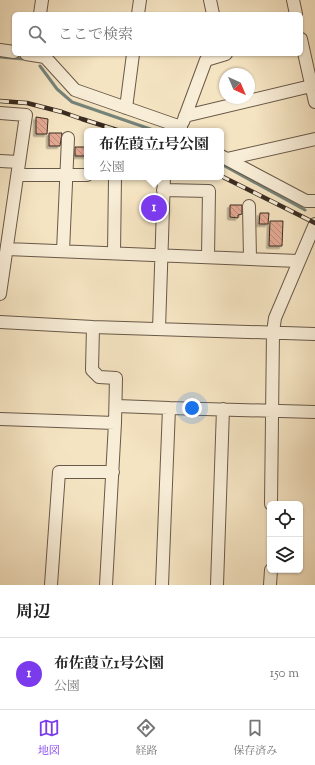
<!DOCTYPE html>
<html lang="ja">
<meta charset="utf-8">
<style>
body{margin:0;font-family:"Sorts Mill Goudy","Noto Serif JP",serif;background:#f6f6f6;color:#222}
.controls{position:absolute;right:12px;bottom:12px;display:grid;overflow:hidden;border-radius:6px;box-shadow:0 1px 3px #0004}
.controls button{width:36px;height:36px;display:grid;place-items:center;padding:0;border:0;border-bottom:1px solid #e0e0e0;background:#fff;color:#222;font:20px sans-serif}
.compass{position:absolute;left:219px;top:68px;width:36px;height:36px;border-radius:50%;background:#fff;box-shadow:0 1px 3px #0004;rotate:136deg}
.you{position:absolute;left:192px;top:408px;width:14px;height:14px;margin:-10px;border:3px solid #fff;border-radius:50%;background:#1a73e8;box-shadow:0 0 0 6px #1a73e833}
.badge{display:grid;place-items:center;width:26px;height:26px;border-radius:50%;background:#7c3aed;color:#fff;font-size:13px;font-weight:700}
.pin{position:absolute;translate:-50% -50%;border:2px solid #fff;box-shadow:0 1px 4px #0006}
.popup{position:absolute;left:84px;top:128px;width:140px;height:52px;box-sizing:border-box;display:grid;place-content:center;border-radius:6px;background:#fff;filter:drop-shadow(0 1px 3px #0005);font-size:13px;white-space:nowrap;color:#767676}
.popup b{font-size:15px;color:#222}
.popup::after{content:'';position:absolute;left:50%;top:100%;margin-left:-8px;border:8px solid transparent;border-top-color:#fff}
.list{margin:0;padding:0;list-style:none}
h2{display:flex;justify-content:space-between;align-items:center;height:52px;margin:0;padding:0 16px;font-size:17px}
h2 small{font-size:13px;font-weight:400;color:#767676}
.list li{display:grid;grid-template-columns:26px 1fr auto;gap:12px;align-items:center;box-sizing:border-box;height:72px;padding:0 16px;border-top:1px solid #e0e0e0}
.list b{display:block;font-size:15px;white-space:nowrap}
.list p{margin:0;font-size:13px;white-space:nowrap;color:#767676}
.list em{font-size:13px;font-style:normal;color:#767676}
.icon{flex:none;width:22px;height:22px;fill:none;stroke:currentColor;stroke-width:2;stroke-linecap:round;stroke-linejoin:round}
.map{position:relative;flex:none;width:315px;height:585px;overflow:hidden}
.search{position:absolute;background:#fff;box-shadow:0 1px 3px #0004;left:12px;right:12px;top:12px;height:44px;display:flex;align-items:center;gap:10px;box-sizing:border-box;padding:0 14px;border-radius:6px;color:#767676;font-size:15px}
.sheet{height:124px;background:#fff}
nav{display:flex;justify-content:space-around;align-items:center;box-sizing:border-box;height:56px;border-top:1px solid #e0e0e0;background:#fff;font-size:11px;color:#767676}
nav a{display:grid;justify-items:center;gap:2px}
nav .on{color:#7c3aed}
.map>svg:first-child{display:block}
.park{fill:url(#park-crowns);stroke:#7a785b}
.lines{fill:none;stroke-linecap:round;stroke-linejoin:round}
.stream{stroke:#75837a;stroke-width:3}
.building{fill:url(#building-back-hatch);stroke:#3a2b21;filter:url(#shadow)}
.minor-casing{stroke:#695949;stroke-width:14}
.minor{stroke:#f8edd7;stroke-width:12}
.rail-casing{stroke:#3a2b21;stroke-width:4.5}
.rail{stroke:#f8edd7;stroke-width:3;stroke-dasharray:9;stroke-linecap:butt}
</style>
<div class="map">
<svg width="315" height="585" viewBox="0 0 315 585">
<defs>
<pattern id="park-crowns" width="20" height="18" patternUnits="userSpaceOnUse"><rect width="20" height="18" fill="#b9c595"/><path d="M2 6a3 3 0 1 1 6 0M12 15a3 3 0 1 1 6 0" fill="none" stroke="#a0a980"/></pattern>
<pattern id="building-back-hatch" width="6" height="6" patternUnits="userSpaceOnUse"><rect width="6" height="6" fill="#e4a993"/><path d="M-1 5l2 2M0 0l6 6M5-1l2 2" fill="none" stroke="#ba8a78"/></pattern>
<filter id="shadow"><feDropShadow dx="-2.5" dy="2.5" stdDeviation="0" flood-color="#0004"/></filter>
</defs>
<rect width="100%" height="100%" fill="#f5e4c2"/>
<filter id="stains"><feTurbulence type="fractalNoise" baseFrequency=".005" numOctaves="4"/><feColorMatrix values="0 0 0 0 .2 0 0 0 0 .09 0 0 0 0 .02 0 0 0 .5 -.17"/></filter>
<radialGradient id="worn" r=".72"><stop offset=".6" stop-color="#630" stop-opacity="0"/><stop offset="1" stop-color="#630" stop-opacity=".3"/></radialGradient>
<path class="park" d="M 147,202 L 161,202 L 160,215 L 147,214 Z"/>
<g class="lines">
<path class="stream" d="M 0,57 L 23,59
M 40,66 L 57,89 L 72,102 L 156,131
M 221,164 L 305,210"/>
</g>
<path class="building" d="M 36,117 L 48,119 L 47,134 L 36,134 Z
M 49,133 L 62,133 L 60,146 L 49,146 Z
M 75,147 L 87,147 L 87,156 L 75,156 Z
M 230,205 L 242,205 L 242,214 L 238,215 L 238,218 L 230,217 Z
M 260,213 L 269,213 L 268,224 L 259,224 Z
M 270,221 L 283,221 L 282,246 L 269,246 Z"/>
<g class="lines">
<defs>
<path id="minor" d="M 210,0 L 213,14
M 293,0 L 296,14
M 40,14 L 42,0
M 138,14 L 140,0
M 301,39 L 315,102
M 0,50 L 14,52
M 26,54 L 45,57 L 75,90 L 181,127 L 181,131
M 126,108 L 133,54
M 0,113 L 26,115 L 0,294
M 185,116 L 311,86
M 183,122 L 206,60 L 226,54
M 221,156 L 306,201 L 315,201
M 227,159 L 315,139
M 0,161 L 19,162
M 18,175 L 87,175
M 156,177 L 164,177 L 159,329
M 163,190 L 209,191 L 208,257
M 249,206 L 250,259
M 7,249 L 298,261
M 63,251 L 68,138
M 114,253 L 115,177
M 0,322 L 93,327 L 315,334
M 117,406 L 169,408
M 0,419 L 115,423 L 116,378 L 99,377 L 92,370 L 93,327
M 271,504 L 273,332 L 275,318 L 315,224
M 51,585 L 59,472 L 113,472
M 106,585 L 115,423
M 162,585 L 169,408 L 315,412
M 217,585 L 223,409
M 270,585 L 271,570"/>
</defs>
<use href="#minor" class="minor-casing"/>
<use href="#minor" class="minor"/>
<defs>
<path id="rail" d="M 0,101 L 27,103 L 62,112 L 82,119 L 120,131
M 221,176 L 315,223"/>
</defs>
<use href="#rail" class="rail-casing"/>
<use href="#rail" class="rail"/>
</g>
<rect width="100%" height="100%" filter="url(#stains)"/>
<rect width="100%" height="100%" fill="url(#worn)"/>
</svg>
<div class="controls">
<button><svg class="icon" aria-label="locate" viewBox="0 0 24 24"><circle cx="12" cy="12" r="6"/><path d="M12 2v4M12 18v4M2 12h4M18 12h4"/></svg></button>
<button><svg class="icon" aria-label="layers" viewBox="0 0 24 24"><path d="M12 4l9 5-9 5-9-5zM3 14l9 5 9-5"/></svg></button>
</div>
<svg class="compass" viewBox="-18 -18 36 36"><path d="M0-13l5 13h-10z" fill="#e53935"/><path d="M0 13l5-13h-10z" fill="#767676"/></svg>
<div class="you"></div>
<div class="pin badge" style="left:154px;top:208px">1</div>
<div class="popup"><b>布佐葭立1号公園</b>公園</div>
<div class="search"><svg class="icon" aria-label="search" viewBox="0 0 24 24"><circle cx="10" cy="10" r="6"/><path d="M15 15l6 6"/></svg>ここで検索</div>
</div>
<section class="sheet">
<h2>周辺<small></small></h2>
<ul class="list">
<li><span class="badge">1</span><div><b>布佐葭立1号公園</b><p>公園</p></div><em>150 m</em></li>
</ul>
</section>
<nav>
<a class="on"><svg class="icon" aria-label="map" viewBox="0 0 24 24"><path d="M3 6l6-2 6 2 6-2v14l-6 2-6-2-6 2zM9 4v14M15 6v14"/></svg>地図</a>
<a><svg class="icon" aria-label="directions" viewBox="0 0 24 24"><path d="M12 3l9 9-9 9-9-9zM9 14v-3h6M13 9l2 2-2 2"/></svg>経路</a>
<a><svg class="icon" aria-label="saved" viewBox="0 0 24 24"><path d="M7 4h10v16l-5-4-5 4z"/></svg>保存済み</a>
</nav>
